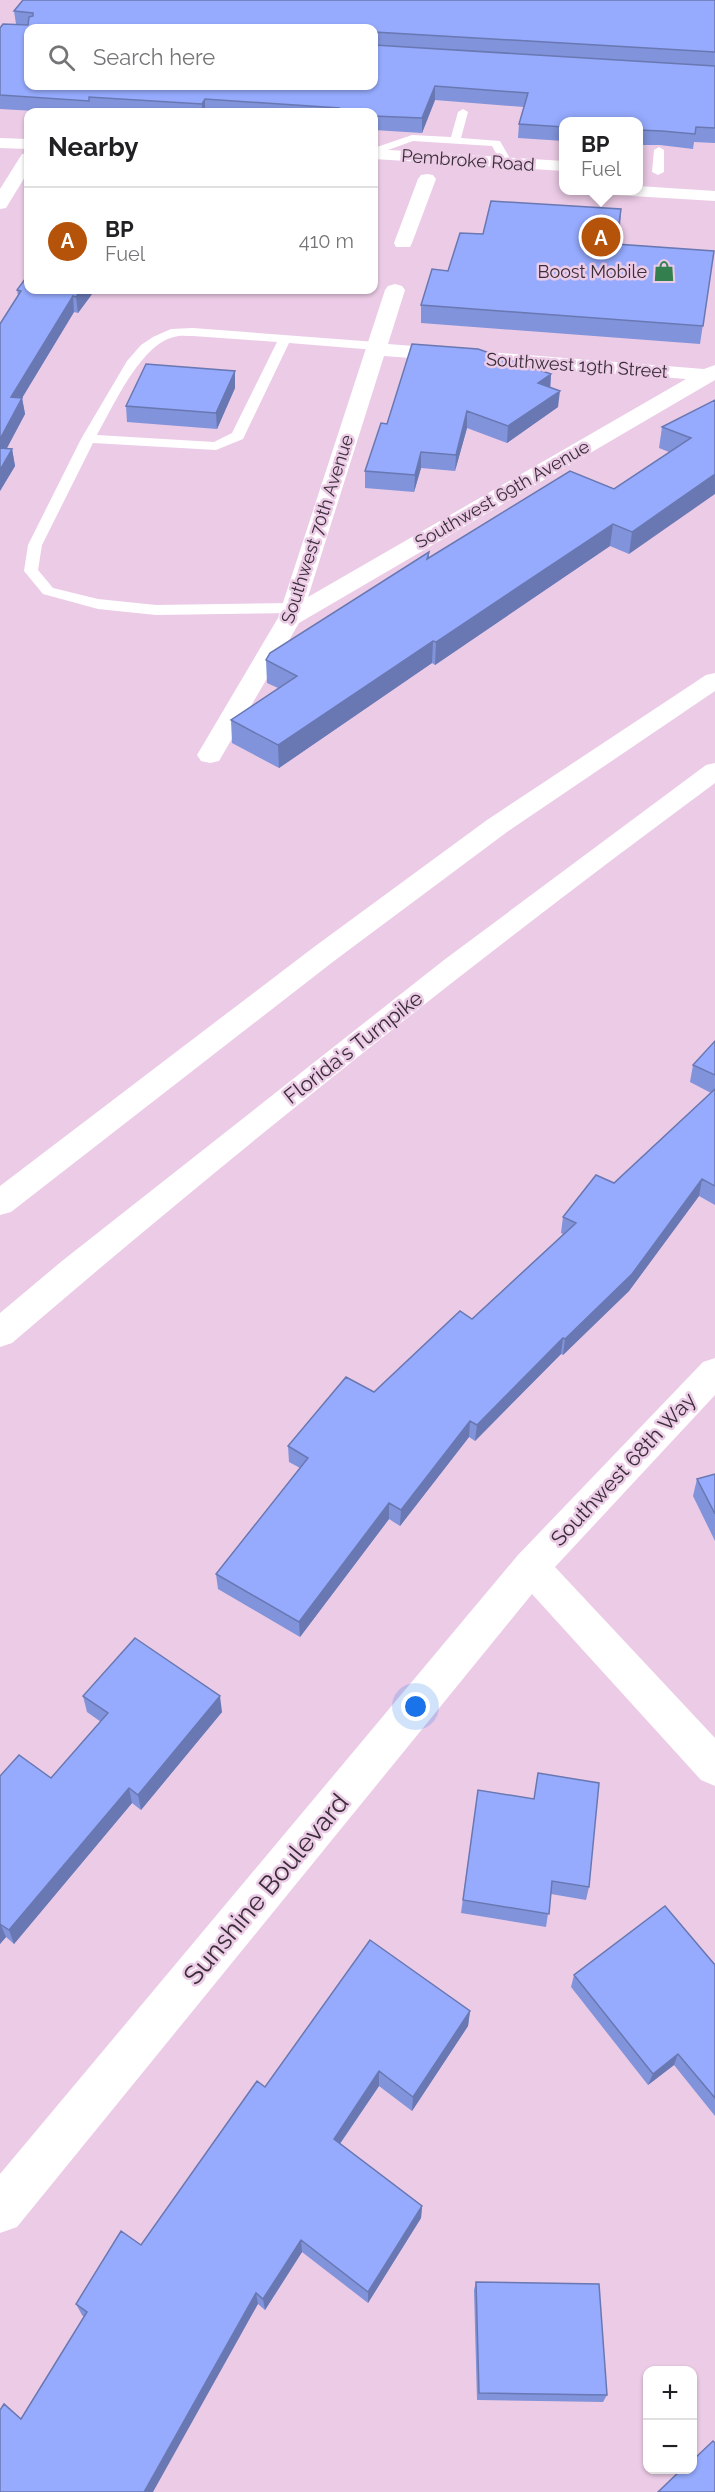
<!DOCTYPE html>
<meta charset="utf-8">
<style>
body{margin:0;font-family:Raleway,sans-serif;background:#f2f2f2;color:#202124}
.controls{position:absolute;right:18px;bottom:18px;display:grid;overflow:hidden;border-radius:12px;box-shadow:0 2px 4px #0004}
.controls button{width:54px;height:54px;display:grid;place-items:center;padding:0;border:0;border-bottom:2px solid #e0e0e0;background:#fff;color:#202124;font:30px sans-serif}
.you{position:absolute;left:416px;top:1707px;width:21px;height:21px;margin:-15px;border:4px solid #fff;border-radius:50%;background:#1a73e8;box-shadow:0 0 0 9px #1a73e833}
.badge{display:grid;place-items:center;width:39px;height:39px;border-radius:50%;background:#b45309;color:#fff;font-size:20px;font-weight:700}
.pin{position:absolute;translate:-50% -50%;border:3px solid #fff;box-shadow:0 2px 6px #0006}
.popup{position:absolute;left:559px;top:117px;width:84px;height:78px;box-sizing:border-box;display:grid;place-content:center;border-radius:12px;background:#fff;filter:drop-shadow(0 2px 4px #0005);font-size:20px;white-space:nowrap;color:#757577}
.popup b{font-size:22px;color:#202124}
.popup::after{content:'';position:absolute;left:50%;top:100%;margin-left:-12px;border:12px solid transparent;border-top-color:#fff}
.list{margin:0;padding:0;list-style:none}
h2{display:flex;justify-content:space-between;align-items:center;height:78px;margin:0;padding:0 24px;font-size:26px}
h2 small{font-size:20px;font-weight:400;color:#757577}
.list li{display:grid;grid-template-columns:39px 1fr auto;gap:18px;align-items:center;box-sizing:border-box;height:108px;padding:0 24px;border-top:2px solid #e0e0e0}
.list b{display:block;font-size:22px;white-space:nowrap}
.list p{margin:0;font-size:20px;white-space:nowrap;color:#757577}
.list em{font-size:20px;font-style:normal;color:#757577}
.icon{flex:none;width:33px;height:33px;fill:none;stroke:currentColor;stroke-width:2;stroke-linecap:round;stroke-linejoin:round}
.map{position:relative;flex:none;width:715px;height:2492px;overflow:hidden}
.search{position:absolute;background:#fff;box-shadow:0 2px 4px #0004;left:24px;top:24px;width:354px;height:66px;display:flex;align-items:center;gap:15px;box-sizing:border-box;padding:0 21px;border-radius:12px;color:#757577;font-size:22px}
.panel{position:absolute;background:#fff;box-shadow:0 2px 4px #0004;left:24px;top:108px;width:354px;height:186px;border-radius:12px}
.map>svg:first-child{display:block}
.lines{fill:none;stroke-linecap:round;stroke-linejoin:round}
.service{fill:#fff;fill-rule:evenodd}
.minor{fill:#fff;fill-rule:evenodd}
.secondary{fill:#fff;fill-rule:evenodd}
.motorway{fill:#fff;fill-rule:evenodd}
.wall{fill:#8193da}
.shaded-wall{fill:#6978b2}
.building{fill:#96abfe;stroke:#6978b2;stroke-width:1.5}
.labels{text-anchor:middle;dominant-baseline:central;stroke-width:5;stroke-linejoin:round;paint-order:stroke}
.far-street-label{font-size:18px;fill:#3a2e38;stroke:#eccbe6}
.far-poi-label{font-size:18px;fill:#3a2e38;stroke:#eccbe6;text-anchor:end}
.street-label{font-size:21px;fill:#3a2e38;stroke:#eccbe6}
.near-street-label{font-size:26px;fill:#3a2e38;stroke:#eccbe6}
</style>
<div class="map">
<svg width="715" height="2492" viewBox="0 0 715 2492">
<rect width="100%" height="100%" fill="#eccbe6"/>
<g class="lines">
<path class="service" d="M 463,109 L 468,112 L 461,138 L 500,141 L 512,162 L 510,164 L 502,164 L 492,146 L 413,141 L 374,155 L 374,148 L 412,135 L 451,137 L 458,112 Z
M 659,147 L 664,150 L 664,172 L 658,175 L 652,172 L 654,150 Z
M 193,328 L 376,342 L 382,346 L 376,350 L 289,343 L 243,439 L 216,450 L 93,443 L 42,545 L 38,570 L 53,588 L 98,599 L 156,605 L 294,603 L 302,608 L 294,613 L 156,615 L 98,609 L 43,594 L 24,571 L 28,545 L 81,439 L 127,361 L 141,345 L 153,337 L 171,329 ZM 193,336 L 277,342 L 232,433 L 214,442 L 97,435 C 113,407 140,345 174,337 C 180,335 187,336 193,336 Z"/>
<path class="minor" d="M 28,153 L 28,172 L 6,208 L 0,209 L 0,189 L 22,154 Z
M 427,174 L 433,175 L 436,179 L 412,243 L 410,247 L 396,247 L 394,243 L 418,179 L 421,175 Z
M 395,284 L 402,286 L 405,290 L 388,344 L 704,369 L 715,365 L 715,380 L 299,623 L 219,761 L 210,763 L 201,761 L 197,755 L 278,618 L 385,290 L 388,286 ZM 384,356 L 686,379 L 308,597 Z
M 715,1358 L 715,1395 L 555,1567 L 715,1738 L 715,1786 L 701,1780 L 532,1594 L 17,2227 L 0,2233 L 0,2174 L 518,1555 L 703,1362 Z"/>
<path class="secondary" d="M 0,138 L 28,139 L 28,149 L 0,148 Z
M 374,149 L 564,161 L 564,171 L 374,159 Z
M 638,186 L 715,191 L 715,201 L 615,195 L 606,190 L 638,190 Z"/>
<path class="motorway" d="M 715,673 L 715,691 L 507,832 L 334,961 L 11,1212 L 0,1215 L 0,1186 L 314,947 L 487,820 L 706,675 Z
M 715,763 L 715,783 C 474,961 239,1148 12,1343 L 0,1347 L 0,1313 L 62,1261 L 444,960 L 706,765 Z"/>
</g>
<path class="wall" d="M 715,0 L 715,143 L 694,142 L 693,149 L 660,145 L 639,145 L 639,122 L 564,122 L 564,141 L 518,138 L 519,124 L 524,107 L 435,100 L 422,133 L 374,130 L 374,112 L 110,112 L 91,111 L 90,112 L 53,112 L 0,109 L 0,28 L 16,24 L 14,11 Z
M 620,227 L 617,244 L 714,251 L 700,344 L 421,323 L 421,305 L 448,271 L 483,234 Z
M 17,290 L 95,290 L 78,313 L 74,312 L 22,398 L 25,414 L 7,448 L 12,449 L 15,466 L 0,491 L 18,296 Z
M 235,371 L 235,388 L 217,429 L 127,422 L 126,406 Z
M 551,374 L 550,388 L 558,407 L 507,443 L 467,428 L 455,471 L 421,468 L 414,492 L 365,488 L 365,471 L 387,424 Z
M 715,400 L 629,554 L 610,546 L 435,665 L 432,663 L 279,768 L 232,743 L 231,720 L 278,688 L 267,683 L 266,660 L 429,552 L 429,558 L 614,489 L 669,452 L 659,448 L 662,427 Z
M 715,1041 L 715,1205 L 699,1196 L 629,1291 L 563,1355 L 561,1354 L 475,1441 L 469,1437 L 400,1526 L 389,1519 L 300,1637 L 218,1589 L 216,1574 L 300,1468 L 289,1462 L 288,1446 L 374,1392 L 472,1319 L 563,1234 L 561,1233 L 563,1217 L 614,1183 L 711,1093 L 690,1082 L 693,1065 Z
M 715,1474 L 715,1541 L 693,1496 L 697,1479 Z
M 83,1696 L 222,1712 L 141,1810 L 132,1803 L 14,1944 L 6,1937 L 0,1944 L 0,1776 L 51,1778 L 101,1722 L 87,1712 Z
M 478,1790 L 589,1887 L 586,1900 L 551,1894 L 546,1927 L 461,1913 Z
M 715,1965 L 715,2116 L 674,2065 L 648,2085 L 571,1987 L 574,1975 Z
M 470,2011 L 468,2026 L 412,2111 L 379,2086 L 340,2144 L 422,2206 L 421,2218 L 368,2303 L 302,2252 L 265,2310 L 258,2304 L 21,2419 L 84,2317 L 82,2315 L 76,2304 L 141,2245 L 265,2087 Z
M 476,2282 L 607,2395 L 603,2402 L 477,2400 L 474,2290 Z"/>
<path class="shaded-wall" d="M 435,86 L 435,100 L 422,133 L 422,118 Z
M 205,99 L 205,112 L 202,112 L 202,104 Z
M 621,209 L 620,227 L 614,262 L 616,244 Z
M 81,290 L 95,290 L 78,313 L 76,297 Z
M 73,296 L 74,312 L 22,398 L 25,414 L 0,461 L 0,439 L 11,397 Z
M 235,371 L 235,388 L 217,429 L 216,413 Z
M 551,374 L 550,391 L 538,383 Z
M 560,391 L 558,407 L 507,443 L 508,426 Z
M 467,411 L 467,428 L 455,471 L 456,455 Z
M 12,449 L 15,466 L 0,491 L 0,470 Z
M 421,452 L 421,468 L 414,492 L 415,475 Z
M 715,474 L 715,494 L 629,554 L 632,532 Z
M 613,524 L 610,546 L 435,665 L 436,642 Z
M 433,641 L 432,663 L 279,768 L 278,745 Z
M 702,1179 L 699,1196 L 629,1291 L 563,1355 L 565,1339 Z
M 563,1338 L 561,1354 L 475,1441 L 477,1425 Z
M 470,1421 L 469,1437 L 400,1526 L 401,1510 Z
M 389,1503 L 389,1519 L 300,1637 L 299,1622 Z
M 220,1696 L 222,1712 L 141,1810 L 138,1795 Z
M 129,1788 L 132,1803 L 14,1944 L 9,1930 Z
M 0,1923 L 6,1937 L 0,1944 Z
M 470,2011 L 468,2026 L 412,2111 L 413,2097 Z
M 678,2054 L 674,2065 L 648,2085 L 653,2074 Z
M 379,2071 L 379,2086 L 334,2152 L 334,2139 Z
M 422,2206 L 421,2218 L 368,2303 L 368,2292 Z
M 301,2240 L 302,2252 L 265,2310 L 263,2299 Z
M 256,2293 L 258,2304 L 153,2492 L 144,2492 Z"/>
<path class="building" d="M 23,0 L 715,0 L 715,52 L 374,32 L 374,28 L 28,28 L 28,86 L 374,86 L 374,45 L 715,66 L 715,128 L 696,127 L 695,134 L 662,131 L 639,130 L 639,122 L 564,122 L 564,127 L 519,124 L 528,93 L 435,86 L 422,118 L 374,116 L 374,112 L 337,112 L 339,108 L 205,99 L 202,104 L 89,97 L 89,101 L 0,95 L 0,28 L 3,24 L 28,25 L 29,17 L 33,16 L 33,13 L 14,11 Z
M 491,201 L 621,209 L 616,244 L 714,251 L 703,326 L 421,305 L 432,269 L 448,271 L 460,233 L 483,234 Z
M 28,275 L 28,290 L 81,290 L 76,297 L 73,296 L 11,397 L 22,398 L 0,439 L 0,324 L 21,291 L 17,290 Z
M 412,344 L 478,349 L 551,374 L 538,383 L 560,391 L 508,426 L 467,411 L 456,455 L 421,452 L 415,475 L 365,471 L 381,423 L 387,424 Z
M 146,364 L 235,371 L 216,413 L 126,406 Z
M 715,400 L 715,474 L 632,532 L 613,524 L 436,642 L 433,641 L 278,745 L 231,720 L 297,676 L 266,660 L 270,653 L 429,552 L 427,559 L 570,471 L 614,489 L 691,438 L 662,427 Z
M 0,448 L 12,449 L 0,470 Z
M 715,1041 L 715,1075 L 693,1065 Z
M 715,1089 L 715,1186 L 702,1179 L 632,1274 L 565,1339 L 563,1338 L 477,1425 L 470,1421 L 401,1510 L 389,1503 L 299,1622 L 216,1574 L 308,1458 L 288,1446 L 346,1377 L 374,1392 L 460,1311 L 472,1319 L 576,1223 L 563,1217 L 596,1175 L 614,1183 Z
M 715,1474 L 715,1514 L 697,1479 Z
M 135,1638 L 220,1696 L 138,1795 L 129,1788 L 9,1930 L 0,1924 L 0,1776 L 19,1755 L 51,1778 L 108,1713 L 83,1696 Z
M 538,1773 L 599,1783 L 589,1887 L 552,1881 L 549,1914 L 463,1900 L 478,1790 L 534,1799 Z
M 665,1906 L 715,1965 L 715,2098 L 678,2054 L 653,2074 L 574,1975 Z
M 370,1940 L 470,2011 L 413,2097 L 379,2071 L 334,2139 L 422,2206 L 368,2292 L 301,2240 L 263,2299 L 256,2293 L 144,2492 L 0,2492 L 0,2410 L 4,2404 L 21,2419 L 87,2312 L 76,2304 L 121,2231 L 141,2245 L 257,2081 L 265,2087 Z
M 476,2282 L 599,2284 L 607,2395 L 479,2393 Z
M 713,2441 L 715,2443 L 715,2492 L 658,2492 L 682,2469 L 693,2469 L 693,2460 Z"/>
<defs>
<symbol id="shop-bare" viewBox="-9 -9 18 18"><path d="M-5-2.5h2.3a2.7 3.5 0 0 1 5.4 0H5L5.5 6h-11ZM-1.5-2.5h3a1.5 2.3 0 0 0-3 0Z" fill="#337f4d" stroke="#eccbe6" stroke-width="2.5" paint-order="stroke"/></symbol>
</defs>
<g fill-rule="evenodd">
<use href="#shop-bare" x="649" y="256" width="30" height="30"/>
</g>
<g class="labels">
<g class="far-street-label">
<text transform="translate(468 160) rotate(4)">Pembroke Road</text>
<text transform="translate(577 365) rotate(4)">Southwest 19th Street</text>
<text transform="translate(502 494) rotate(-30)">Southwest 69th Avenue</text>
<text transform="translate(317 529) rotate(-72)">Southwest 70th Avenue</text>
</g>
<g class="far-poi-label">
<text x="647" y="271">Boost Mobile</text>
</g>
<g class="street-label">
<text transform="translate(353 1047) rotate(-38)">Florida's Turnpike</text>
<text transform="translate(623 1469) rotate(-47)">Southwest 68th Way</text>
</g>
<g class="near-street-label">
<text transform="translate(266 1889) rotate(-50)">Sunshine Boulevard</text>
</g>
</g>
</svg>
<div class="controls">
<button>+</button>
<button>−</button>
</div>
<div class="you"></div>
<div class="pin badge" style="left:601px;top:237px">A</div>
<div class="popup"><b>BP</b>Fuel</div>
<div class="search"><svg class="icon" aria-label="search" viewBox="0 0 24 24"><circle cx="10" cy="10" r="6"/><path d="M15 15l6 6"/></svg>Search here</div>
<section class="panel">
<h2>Nearby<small></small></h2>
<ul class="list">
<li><span class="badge">A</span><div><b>BP</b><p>Fuel</p></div><em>410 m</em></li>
</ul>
</section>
</div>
